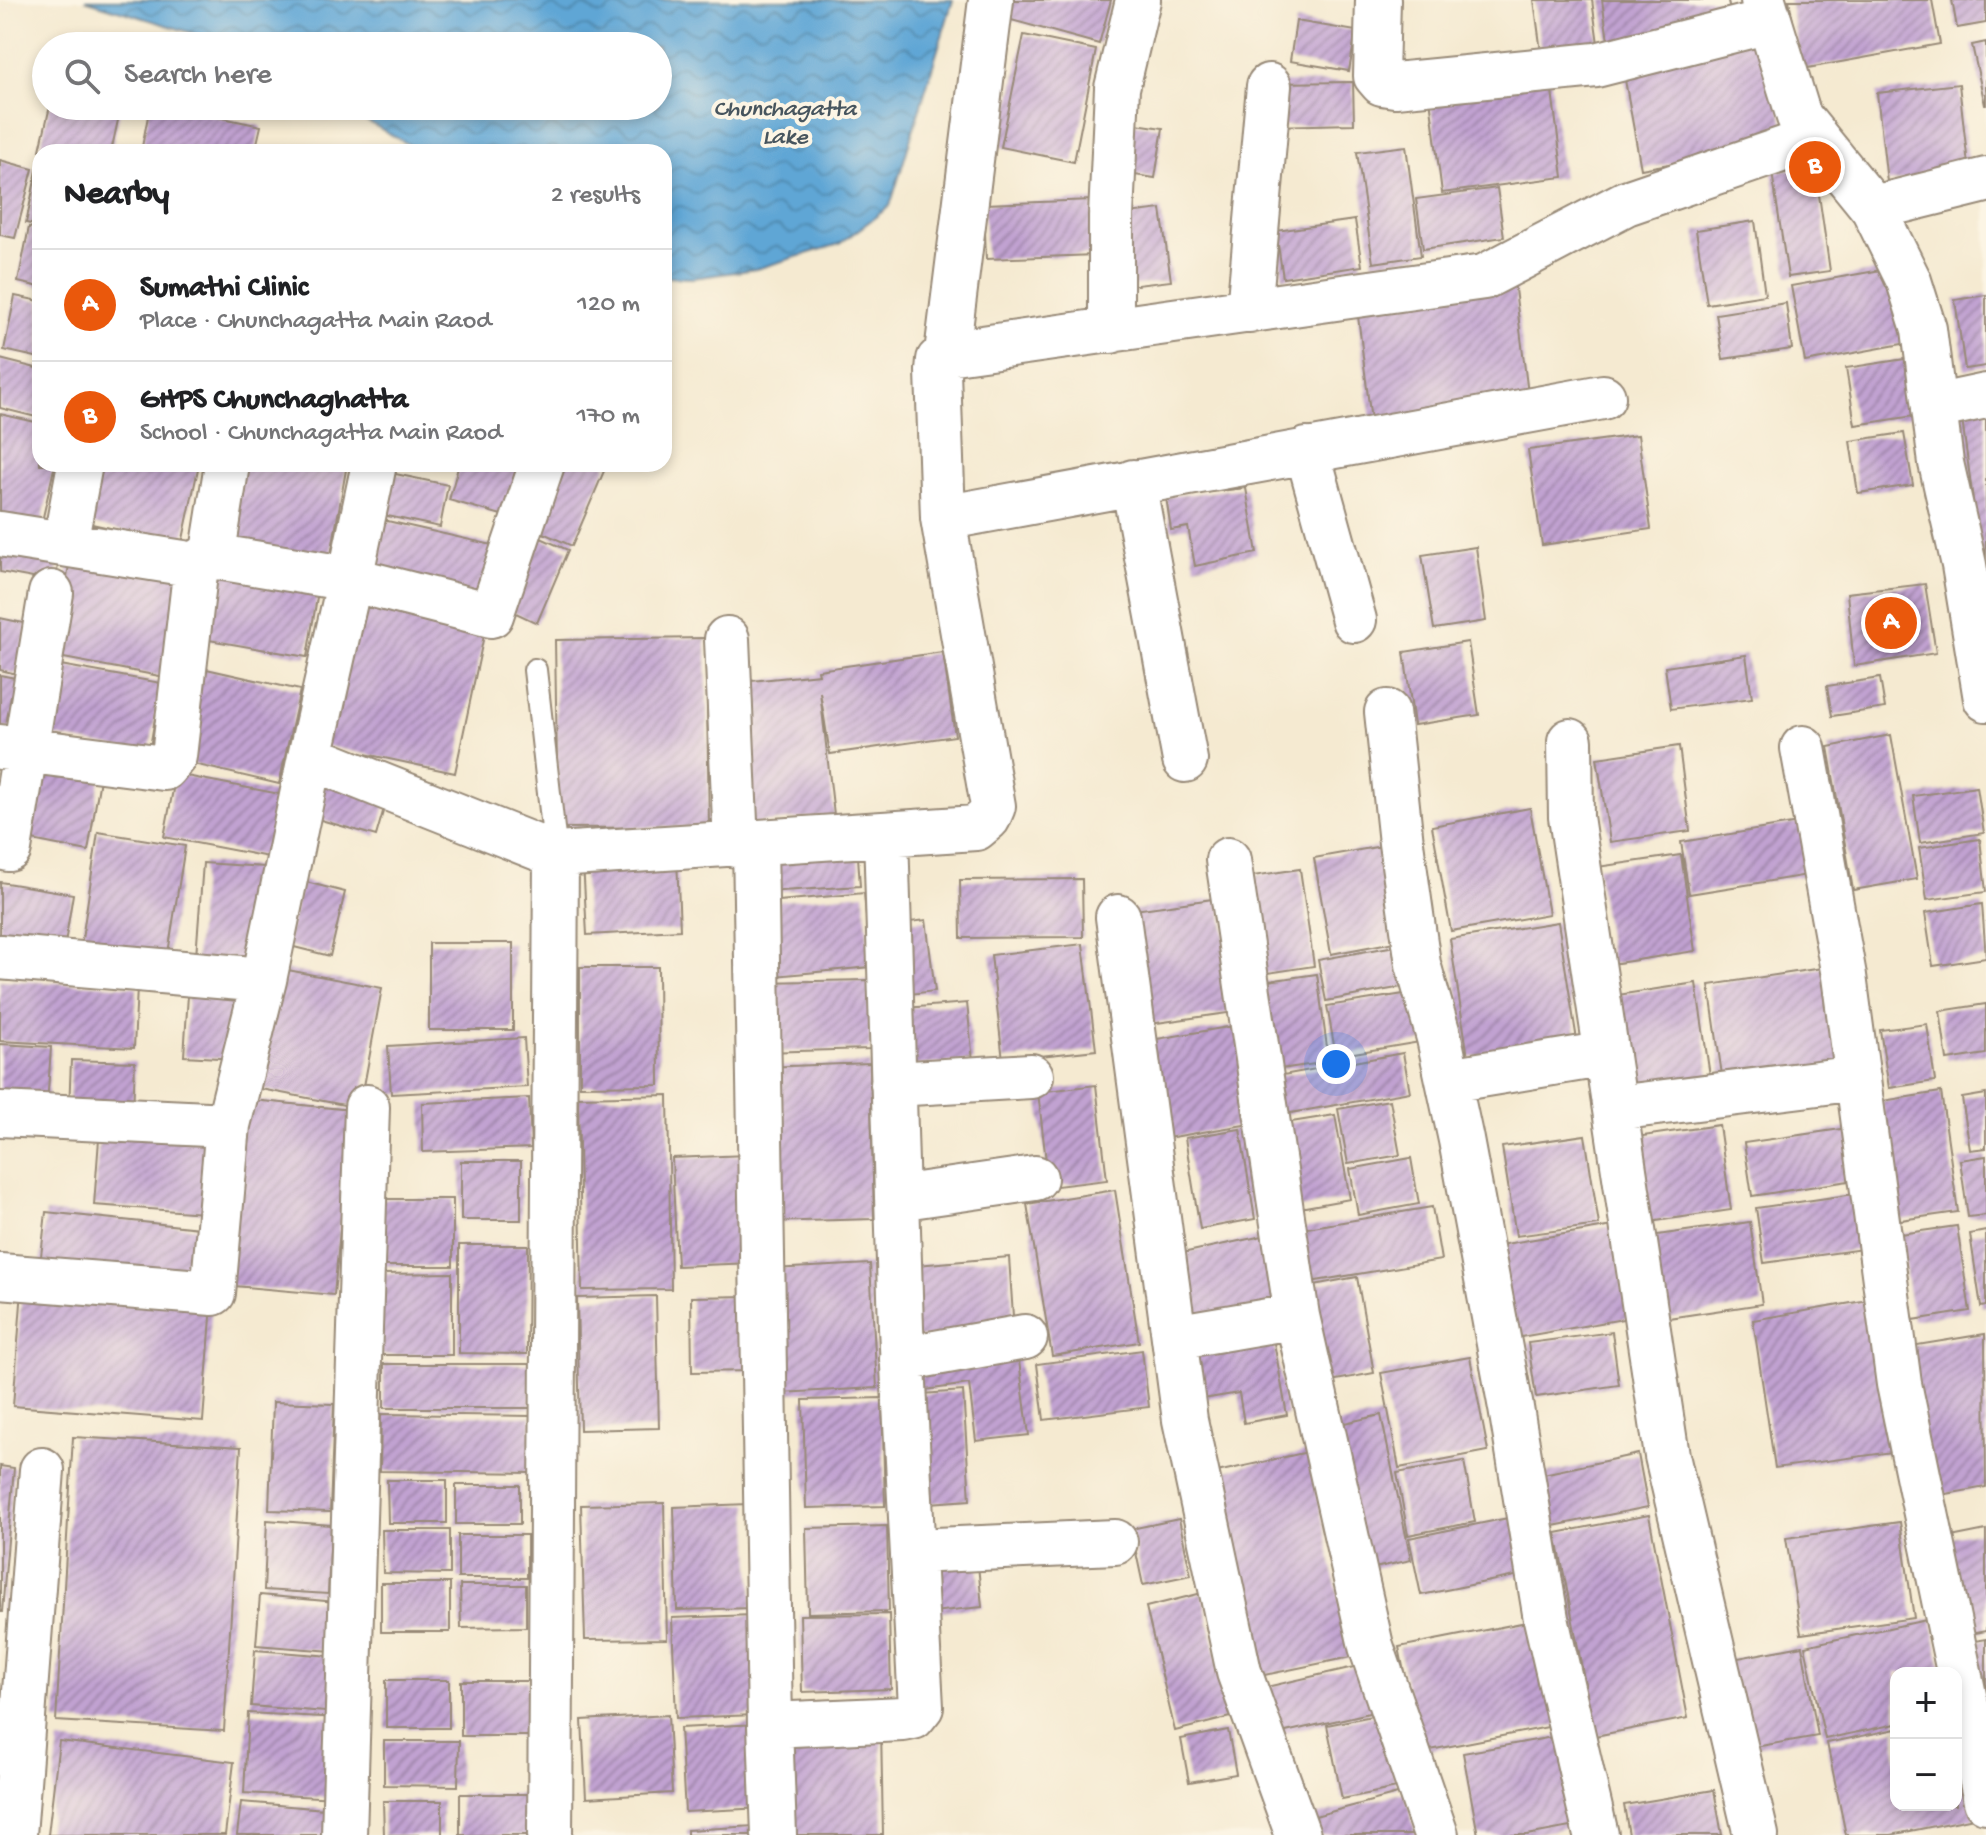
<!DOCTYPE html>
<meta charset="utf-8">
<style>
body{margin:0;font-family:"Gochi Hand",sans-serif;background:#f2f2f2;color:#202124}
.controls{position:absolute;right:24px;bottom:24px;display:grid;overflow:hidden;border-radius:16px;box-shadow:0 4px 12px #0003}
.controls button{width:72px;height:72px;display:grid;place-items:center;padding:0;border:0;border-bottom:2px solid #e0e0e0;background:#fff;color:#202124;font:40px sans-serif}
.you{position:absolute;left:1336px;top:1064px;width:28px;height:28px;margin:-20px;border:6px solid #fff;border-radius:50%;background:#1a73e8;box-shadow:0 0 0 12px #1a73e833}
.badge{display:grid;place-items:center;width:52px;height:52px;border-radius:50%;background:#ea580c;color:#fff;font-size:26px;font-weight:700}
.pin{position:absolute;translate:-50% -50%;border:4px solid #fff;box-shadow:0 2px 8px #0006}
.list{margin:0;padding:0;list-style:none}
h2{display:flex;justify-content:space-between;align-items:center;height:104px;margin:0;padding:0 32px;font-size:34px}
h2 small{font-size:26px;font-weight:400;color:#757577}
.list li{display:grid;grid-template-columns:52px 1fr auto;gap:24px;align-items:center;box-sizing:border-box;height:112px;padding:0 32px;border-top:2px solid #e0e0e0}
.list b{display:block;font-size:30px;white-space:nowrap}
.list p{margin:0;font-size:26px;white-space:nowrap;color:#757577}
.list em{font-size:26px;font-style:normal;color:#757577}
.icon{flex:none;width:44px;height:44px;fill:none;stroke:currentColor;stroke-width:2;stroke-linecap:round;stroke-linejoin:round}
.map{position:relative;flex:none;width:1986px;height:1835px;overflow:hidden}
.search{position:absolute;background:#fff;box-shadow:0 4px 12px #0003;left:32px;top:32px;width:640px;height:88px;display:flex;align-items:center;gap:20px;box-sizing:border-box;padding:0 28px;border-radius:44px;color:#757577;font-size:30px}
.panel{position:absolute;background:#fff;box-shadow:0 4px 12px #0003;left:32px;top:144px;width:640px;height:328px;border-radius:24px}
.map>svg:first-child{display:block}
.water{fill:url(#water-waves);stroke:#4c687a;stroke-width:2}
.building{fill:url(#building-hatch)}
.lines{fill:none;stroke-linecap:round;stroke-linejoin:round}
.lane-casing{stroke:#988a78;stroke-width:26}
.street-casing{stroke:#988a78;stroke-width:48}
.secondary-casing{stroke:#988a78;stroke-width:48}
.lane{stroke:#fff;stroke-width:22}
.street{stroke:#fff;stroke-width:44}
.secondary{stroke:#fff;stroke-width:44}
.labels{text-anchor:middle;dominant-baseline:central;stroke-width:8;stroke-linejoin:round;paint-order:stroke}
.water-label{font-size:24px;font-style:italic;fill:#47555e;stroke:#fcf5e5}
</style>
<div class="map">
<svg width="1986" height="1835" viewBox="0 0 1986 1835">
<defs>
<pattern id="water-waves" width="16" height="10" patternUnits="userSpaceOnUse" patternTransform="scale(2)"><rect width="16" height="10" fill="#5ea6d5"/><path d="M0 5q4-4 8 0t8 0" fill="none" stroke="#4f87ac"/></pattern>
<pattern id="building-hatch" width="6" height="6" patternUnits="userSpaceOnUse" patternTransform="scale(2)"><rect width="6" height="6" fill="#c1a2d1"/><path d="M-1 1l2-2M0 6l6-6M5 7l2-2" fill="none" stroke="#9e84a9"/></pattern>
</defs>
<rect width="100%" height="100%" fill="#fcf5e5"/>
<filter id="ink" filterUnits="userSpaceOnUse"><feTurbulence type="fractalNoise" baseFrequency=".0125" numOctaves="2"/><feDisplacementMap in="SourceGraphic" scale="16" xChannelSelector="R" yChannelSelector="G"/><feConvolveMatrix kernelMatrix="1 2 1 2 8 2 1 2 1" color-interpolation-filters="sRGB"/></filter>
<filter id="wash" filterUnits="userSpaceOnUse"><feTurbulence type="fractalNoise" baseFrequency=".006" numOctaves="4" result="noise"/><feDisplacementMap in="SourceGraphic" scale="32" xChannelSelector="R" yChannelSelector="G"/><feGaussianBlur stdDeviation="1.8" result="paint"/><feColorMatrix in="noise" values="0 0 0 0 0 0 0 0 0 0 0 0 0 0 0 0 0 1.4 0 .05"/><feComposite in="paint" operator="in"/></filter>
<g filter="url(#wash)">
<rect width="100%" height="100%" fill="#f5ead1"/>
<path class="water" d="M 85,0 L 953,0 L 890,206 L 839,244 L 756,269 L 693,278 L 664,277 L 664,152 L 422,152 L 340,106 L 658,106 L 658,46 L 223,46 L 202,36 Z"/>
<g id="blocks">
<path class="building" d="M 997,0 L 1111,0 L 1099,44 L 993,15 Z
M 1534,0 L 1592,0 L 1599,51 L 1542,59 Z
M 1602,0 L 1728,0 L 1732,27 L 1609,47 Z
M 1789,0 L 1932,0 L 1940,44 L 1802,69 Z
M 1952,0 L 1986,0 L 1986,23 L 1957,28 Z
M 1296,21 L 1356,31 L 1349,71 L 1290,61 Z
M 1024,35 L 1096,50 L 1074,162 L 1001,147 Z
M 1767,37 L 1786,143 L 1641,169 L 1622,63 Z
M 1986,42 L 1986,105 L 1985,105 L 1972,45 Z
M 1550,75 L 1563,177 L 1442,193 L 1429,91 Z
M 1353,82 L 1354,124 L 1272,126 L 1271,83 Z
M 1959,84 L 1969,174 L 1887,182 L 1877,93 Z
M 50,106 L 98,106 L 120,111 L 111,152 L 40,150 Z
M 150,106 L 165,106 L 261,126 L 255,152 L 141,152 Z
M 1123,122 L 1163,128 L 1155,178 L 1115,172 Z
M 1406,146 L 1421,256 L 1373,263 L 1357,152 Z
M 0,160 L 33,169 L 15,238 L 0,235 Z
M 39,161 L 40,161 L 40,226 L 26,223 Z
M 1815,167 L 1830,271 L 1788,277 L 1772,172 Z
M 1497,188 L 1504,237 L 1423,249 L 1416,199 Z
M 1093,200 L 1095,255 L 986,259 L 984,204 Z
M 1161,209 L 1171,281 L 1129,286 L 1120,214 Z
M 1355,220 L 1362,266 L 1283,278 L 1276,231 Z
M 1755,221 L 1765,295 L 1707,304 L 1696,230 Z
M 29,227 L 40,230 L 40,287 L 18,282 Z
M 1898,267 L 1913,342 L 1805,362 L 1791,286 Z
M 1514,281 L 1530,410 L 1372,429 L 1356,300 Z
M 1986,295 L 1986,366 L 1965,369 L 1955,300 Z
M 15,296 L 40,301 L 40,358 L 4,350 Z
M 1786,303 L 1792,349 L 1723,359 L 1716,314 Z
M 0,359 L 40,369 L 40,418 L 0,408 Z
M 1905,359 L 1914,416 L 1855,425 L 1846,368 Z
M 1986,401 L 1986,557 L 1981,558 L 1960,405 Z
M 0,414 L 40,423 L 40,464 L 55,464 L 41,526 L 0,518 Z
M 1904,433 L 1913,485 L 1858,493 L 1850,441 Z
M 1638,435 L 1651,529 L 1542,545 L 1528,450 Z
M 86,464 L 199,464 L 182,544 L 74,520 Z
M 230,464 L 347,464 L 329,566 L 215,545 Z
M 459,464 L 527,464 L 512,518 L 449,500 Z
M 562,464 L 607,464 L 572,546 L 534,529 Z
M 386,472 L 448,485 L 440,527 L 378,514 Z
M 1246,488 L 1257,553 L 1195,566 L 1188,527 L 1171,530 L 1166,497 Z
M 370,517 L 501,547 L 489,598 L 359,569 Z
M 534,535 L 568,550 L 537,623 L 503,607 Z
M 0,538 L 61,549 L 55,582 L 0,572 Z
M 1476,547 L 1486,621 L 1434,629 L 1422,555 Z
M 71,554 L 183,575 L 165,677 L 53,656 Z
M 216,561 L 320,579 L 307,657 L 203,639 Z
M 1925,584 L 1936,653 L 1854,666 L 1847,593 Z
M 355,593 L 487,621 L 455,773 L 323,745 Z
M 0,618 L 28,624 L 17,674 L 0,670 Z
M 706,638 L 709,827 L 558,828 L 555,640 Z
M 1468,642 L 1479,715 L 1414,725 L 1404,652 Z
M 943,652 L 955,736 L 830,754 L 820,692 L 834,815 L 747,824 L 732,683 L 819,674 L 818,670 Z
M 1746,655 L 1752,698 L 1671,709 L 1665,667 Z
M 55,664 L 161,683 L 149,753 L 43,734 Z
M 202,668 L 300,690 L 279,784 L 181,761 Z
M 0,675 L 25,680 L 16,730 L 0,727 Z
M 1880,678 L 1885,708 L 1832,716 L 1827,686 Z
M 1891,735 L 1917,879 L 1853,890 L 1828,747 Z
M 1679,746 L 1690,831 L 1610,842 L 1597,758 Z
M 34,768 L 100,779 L 88,851 L 22,838 Z
M 327,773 L 389,791 L 376,836 L 314,818 Z
M 176,774 L 290,796 L 279,859 L 164,837 Z
M 1977,787 L 1984,833 L 1920,843 L 1913,796 Z
M 1530,808 L 1549,914 L 1451,931 L 1432,826 Z
M 1811,821 L 1820,873 L 1689,894 L 1681,842 Z
M 98,832 L 185,846 L 166,966 L 80,953 Z
M 1980,839 L 1986,892 L 1927,900 L 1919,848 Z
M 857,842 L 860,886 L 766,892 L 763,847 Z
M 1388,845 L 1405,940 L 1331,954 L 1314,858 Z
M 1681,855 L 1695,951 L 1611,964 L 1597,867 Z
M 677,858 L 680,930 L 587,935 L 583,862 Z
M 203,863 L 265,867 L 258,974 L 195,970 Z
M 1300,869 L 1314,966 L 1261,974 L 1246,877 Z
M 1082,879 L 1083,937 L 961,938 L 960,880 Z
M 302,881 L 345,892 L 330,956 L 286,945 Z
M 0,882 L 73,894 L 62,962 L 0,952 Z
M 864,893 L 870,967 L 764,977 L 758,903 Z
M 1220,898 L 1235,1012 L 1142,1025 L 1127,911 Z
M 1982,904 L 1986,958 L 1933,966 L 1925,913 Z
M 926,920 L 935,991 L 902,995 L 893,924 Z
M 1558,922 L 1577,1040 L 1468,1057 L 1450,939 Z
M 429,943 L 513,943 L 513,1030 L 429,1030 Z
M 1083,944 L 1096,1050 L 1003,1060 L 991,955 Z
M 1406,944 L 1413,985 L 1326,1001 L 1318,960 Z
M 272,967 L 382,988 L 360,1108 L 250,1087 Z
M 580,967 L 658,967 L 659,1085 L 580,1086 Z
M 1829,967 L 1843,1064 L 1723,1082 L 1709,985 Z
M 1317,974 L 1329,1062 L 1273,1070 L 1261,982 Z
M 0,980 L 137,987 L 134,1048 L 0,1041 Z
M 869,980 L 870,1049 L 762,1052 L 761,982 Z
M 1696,983 L 1712,1089 L 1627,1101 L 1611,996 Z
M 1417,992 L 1426,1041 L 1336,1056 L 1327,1006 Z
M 188,995 L 240,999 L 236,1059 L 184,1056 Z
M 967,1003 L 973,1061 L 898,1067 L 893,1009 Z
M 1986,1004 L 1986,1054 L 1947,1060 L 1940,1011 Z
M 1246,1024 L 1262,1122 L 1161,1139 L 1145,1041 Z
M 1927,1024 L 1935,1081 L 1889,1088 L 1880,1030 Z
M 524,1038 L 527,1087 L 391,1094 L 388,1046 Z
M 0,1044 L 51,1047 L 47,1106 L 0,1103 Z
M 1403,1053 L 1410,1092 L 1279,1115 L 1272,1077 Z
M 71,1060 L 135,1062 L 133,1112 L 69,1110 Z
M 870,1063 L 874,1219 L 767,1222 L 763,1067 Z
M 1096,1085 L 1107,1180 L 1049,1187 L 1038,1092 Z
M 1941,1092 L 1958,1212 L 1900,1220 L 1882,1101 Z
M 1986,1094 L 1986,1148 L 1970,1150 L 1962,1098 Z
M 668,1095 L 671,1289 L 582,1290 L 578,1097 Z
M 529,1098 L 531,1148 L 423,1152 L 422,1103 Z
M 242,1099 L 351,1110 L 334,1295 L 224,1285 Z
M 1390,1100 L 1400,1155 L 1348,1164 L 1338,1109 Z
M 1335,1115 L 1350,1199 L 1294,1209 L 1279,1124 Z
M 1719,1125 L 1731,1210 L 1642,1223 L 1629,1138 Z
M 100,1126 L 209,1134 L 204,1213 L 94,1205 Z
M 1855,1127 L 1862,1179 L 1752,1196 L 1744,1143 Z
M 1240,1129 L 1255,1219 L 1200,1229 L 1185,1138 Z
M 1585,1135 L 1599,1225 L 1516,1236 L 1502,1147 Z
M 747,1155 L 753,1263 L 677,1266 L 672,1158 Z
M 1986,1156 L 1986,1215 L 1968,1217 L 1960,1160 Z
M 1411,1158 L 1419,1204 L 1358,1215 L 1350,1169 Z
M 461,1161 L 521,1161 L 521,1220 L 461,1220 Z
M 1115,1190 L 1139,1342 L 1052,1356 L 1027,1204 Z
M 1862,1193 L 1870,1248 L 1764,1263 L 1756,1208 Z
M 382,1199 L 453,1199 L 453,1266 L 382,1266 Z
M 1432,1207 L 1441,1260 L 1310,1282 L 1301,1229 Z
M 46,1212 L 199,1228 L 193,1291 L 39,1274 Z
M 1750,1222 L 1762,1304 L 1655,1320 L 1643,1237 Z
M 1613,1226 L 1629,1318 L 1515,1338 L 1499,1245 Z
M 1957,1226 L 1970,1311 L 1913,1320 L 1900,1234 Z
M 1986,1231 L 1986,1306 L 1981,1307 L 1970,1234 Z
M 1277,1233 L 1291,1300 L 1182,1323 L 1168,1256 Z
M 459,1245 L 528,1245 L 527,1354 L 459,1353 Z
M 1009,1257 L 1014,1331 L 911,1338 L 905,1266 Z
M 870,1264 L 877,1388 L 779,1393 L 772,1269 Z
M 452,1273 L 452,1355 L 381,1355 L 381,1274 Z
M 1357,1277 L 1374,1373 L 1325,1382 L 1308,1286 Z
M 22,1290 L 212,1304 L 203,1421 L 13,1406 Z
M 656,1296 L 659,1428 L 580,1430 L 577,1298 Z
M 750,1296 L 751,1371 L 692,1372 L 691,1297 Z
M 1886,1297 L 1900,1451 L 1775,1468 L 1753,1320 Z
M 1271,1326 L 1287,1415 L 1244,1423 L 1239,1393 L 1191,1401 L 1181,1342 Z
M 1612,1332 L 1619,1385 L 1536,1397 L 1528,1343 Z
M 1985,1334 L 1986,1487 L 1929,1497 L 1905,1347 Z
M 1017,1346 L 1029,1435 L 976,1441 L 969,1384 L 911,1392 L 906,1360 Z
M 1142,1350 L 1149,1407 L 1044,1420 L 1037,1364 Z
M 1470,1357 L 1488,1451 L 1399,1468 L 1381,1373 Z
M 384,1364 L 530,1364 L 531,1408 L 384,1408 Z
M 963,1391 L 970,1500 L 916,1504 L 909,1395 Z
M 882,1398 L 885,1506 L 806,1508 L 803,1400 Z
M 273,1402 L 334,1404 L 330,1512 L 269,1510 Z
M 381,1414 L 531,1416 L 531,1473 L 380,1471 Z
M 1381,1415 L 1411,1560 L 1365,1570 L 1335,1425 Z
M 73,1437 L 241,1447 L 224,1731 L 56,1721 Z
M 1308,1452 L 1351,1657 L 1245,1679 L 1203,1475 Z
M 1638,1454 L 1648,1507 L 1553,1526 L 1543,1474 Z
M 1464,1461 L 1475,1522 L 1408,1535 L 1397,1473 Z
M 0,1466 L 14,1468 L 2,1612 L 0,1612 Z
M 387,1480 L 447,1480 L 447,1523 L 388,1523 Z
M 456,1485 L 520,1485 L 520,1524 L 456,1524 Z
M 664,1503 L 667,1639 L 585,1640 L 581,1505 Z
M 748,1504 L 753,1608 L 677,1610 L 674,1507 Z
M 1649,1515 L 1688,1718 L 1595,1736 L 1556,1533 Z
M 1513,1517 L 1525,1574 L 1421,1595 L 1409,1538 Z
M 1179,1519 L 1191,1575 L 1143,1585 L 1131,1529 Z
M 267,1520 L 331,1525 L 328,1594 L 264,1590 Z
M 1900,1522 L 1914,1618 L 1801,1634 L 1786,1538 Z
M 887,1526 L 889,1611 L 808,1613 L 806,1528 Z
M 382,1530 L 450,1530 L 450,1574 L 383,1573 Z
M 1986,1530 L 1986,1631 L 1965,1635 L 1946,1538 Z
M 458,1535 L 527,1535 L 527,1578 L 458,1578 Z
M 977,1554 L 982,1607 L 932,1612 L 927,1558 Z
M 381,1583 L 450,1583 L 450,1632 L 381,1632 Z
M 460,1585 L 526,1585 L 526,1627 L 461,1628 Z
M 1202,1593 L 1231,1717 L 1175,1731 L 1146,1607 Z
M 260,1595 L 336,1602 L 332,1651 L 256,1645 Z
M 889,1614 L 891,1689 L 802,1692 L 800,1615 Z
M 752,1615 L 756,1715 L 676,1718 L 672,1618 Z
M 1931,1619 L 1943,1673 L 1896,1673 L 1896,1724 L 1825,1739 L 1805,1646 Z
M 1537,1620 L 1558,1725 L 1420,1752 L 1399,1647 Z
M 1986,1639 L 1986,1694 L 1970,1642 Z
M 1802,1646 L 1818,1736 L 1738,1750 L 1722,1661 Z
M 255,1650 L 343,1657 L 338,1713 L 251,1706 Z
M 1367,1664 L 1378,1711 L 1268,1736 L 1258,1689 Z
M 386,1680 L 449,1680 L 449,1728 L 386,1728 Z
M 461,1681 L 528,1681 L 528,1736 L 461,1736 Z
M 248,1713 L 340,1718 L 336,1798 L 244,1793 Z
M 1382,1714 L 1397,1788 L 1342,1799 L 1327,1725 Z
M 668,1715 L 672,1793 L 586,1798 L 582,1720 Z
M 758,1724 L 763,1808 L 685,1812 L 680,1728 Z
M 881,1727 L 883,1835 L 792,1835 L 789,1728 Z
M 1896,1729 L 1896,1805 L 1956,1805 L 1956,1737 L 1974,1818 L 1891,1835 L 1846,1835 L 1827,1743 Z
M 1228,1730 L 1236,1774 L 1189,1782 L 1181,1739 Z
M 1564,1735 L 1581,1825 L 1527,1835 L 1478,1835 L 1463,1753 Z
M 59,1741 L 234,1762 L 225,1835 L 48,1835 Z
M 384,1741 L 459,1741 L 458,1786 L 384,1785 Z
M 1714,1790 L 1722,1835 L 1629,1835 L 1624,1805 Z
M 1405,1792 L 1416,1835 L 1320,1835 L 1315,1816 Z
M 460,1794 L 533,1794 L 532,1835 L 460,1835 Z
M 383,1801 L 442,1801 L 442,1835 L 384,1835 Z
M 241,1802 L 336,1810 L 333,1835 L 237,1835 Z
M 755,1826 L 755,1835 L 687,1835 L 687,1830 Z"/>
</g>
</g>
<g filter="url(#ink)">
<use href="#blocks" fill-opacity="0" stroke="#988a78" stroke-width="2"/>
<g class="lines">
<defs>
<path id="lane" d="M 535,670 L 556,855"/>
<path id="street" d="M 1378,0 L 1376,76 L 1382,83 L 1395,85 L 1596,65 L 1769,21
M 1873,208 L 1986,180
M 1249,311 L 1269,86
M 1111,331 L 1111,216 L 1117,88 L 1138,0
M 947,353 L 991,0
M 1934,407 L 1986,396
M 1307,450 L 1354,620
M 374,464 L 350,579 L 491,615 L 542,464
M 1133,482 L 1185,760
M 943,518 L 1603,397
M 0,534 L 196,565
M 65,544 L 80,464
M 212,558 L 227,464
M 727,639 L 736,845
M 1387,712 L 1401,843 L 1418,964 L 1439,1038 L 1461,1140 L 1511,1408 L 1546,1619 L 1596,1835
M 1570,741 L 1571,817 L 1667,1456 L 1756,1835
M 0,747 L 164,768 L 174,756 L 196,565 L 205,558 L 218,557 L 350,579 L 310,757 L 556,855 L 976,828 L 988,818 L 993,806 L 943,518 L 938,371 L 939,360 L 947,353 L 1484,277 L 1626,203 L 1816,138
M 1803,748 L 1844,976 L 1899,1384 L 1986,1801
M 755,843 L 770,1725 L 774,1835
M 9,849 L 51,593
M 1228,860 L 1297,1316 L 1371,1646 L 1436,1835
M 1118,917 L 1185,1420 L 1239,1672 L 1298,1835
M 0,957 L 264,980
M 1449,1080 L 1607,1054
M 893,1084 L 1031,1076
M 1616,1108 L 1858,1078
M 0,1114 L 228,1125
M 897,1198 L 1035,1178
M 0,1276 L 213,1293 L 228,1125 L 264,980 L 310,757
M 1174,1337 L 1297,1316
M 902,1359 L 1025,1337
M 913,1551 L 1115,1542
M 770,1725 L 903,1719 L 913,1717 L 921,1707 L 901,1328 L 886,834
M 14,1835 L 42,1470
M 344,1835 L 367,1107
M 550,1835 L 556,855"/>
<path id="secondary" d="M 1763,0 L 1799,117 L 1873,208 L 1909,281 L 1924,329 L 1941,463 L 1964,565 L 1986,699"/>
</defs>
<use href="#lane" class="lane-casing"/>
<use href="#street" class="street-casing"/>
<use href="#secondary" class="secondary-casing"/>
<use href="#lane" class="lane"/>
<use href="#street" class="street"/>
<use href="#secondary" class="secondary"/>
</g>
</g>
<g class="labels">
<g class="water-label">
<text x="785" y="110">Chunchagatta<tspan x="785" dy="28">Lake</tspan></text>
</g>
</g>
</svg>
<div class="controls">
<button>+</button>
<button>−</button>
</div>
<div class="you"></div>
<div class="pin badge" style="left:1891px;top:623px">A</div>
<div class="pin badge" style="left:1815px;top:167px">B</div>
<div class="search"><svg class="icon" aria-label="search" viewBox="0 0 24 24"><circle cx="10" cy="10" r="6"/><path d="M15 15l6 6"/></svg>Search here</div>
<section class="panel">
<h2>Nearby<small>2 results</small></h2>
<ul class="list">
<li><span class="badge">A</span><div><b>Sumathi Clinic</b><p>Place · Chunchagatta Main Raod</p></div><em>120 m</em></li>
<li><span class="badge">B</span><div><b>GHPS Chunchaghatta</b><p>School · Chunchagatta Main Raod</p></div><em>170 m</em></li>
</ul>
</section>
</div>
